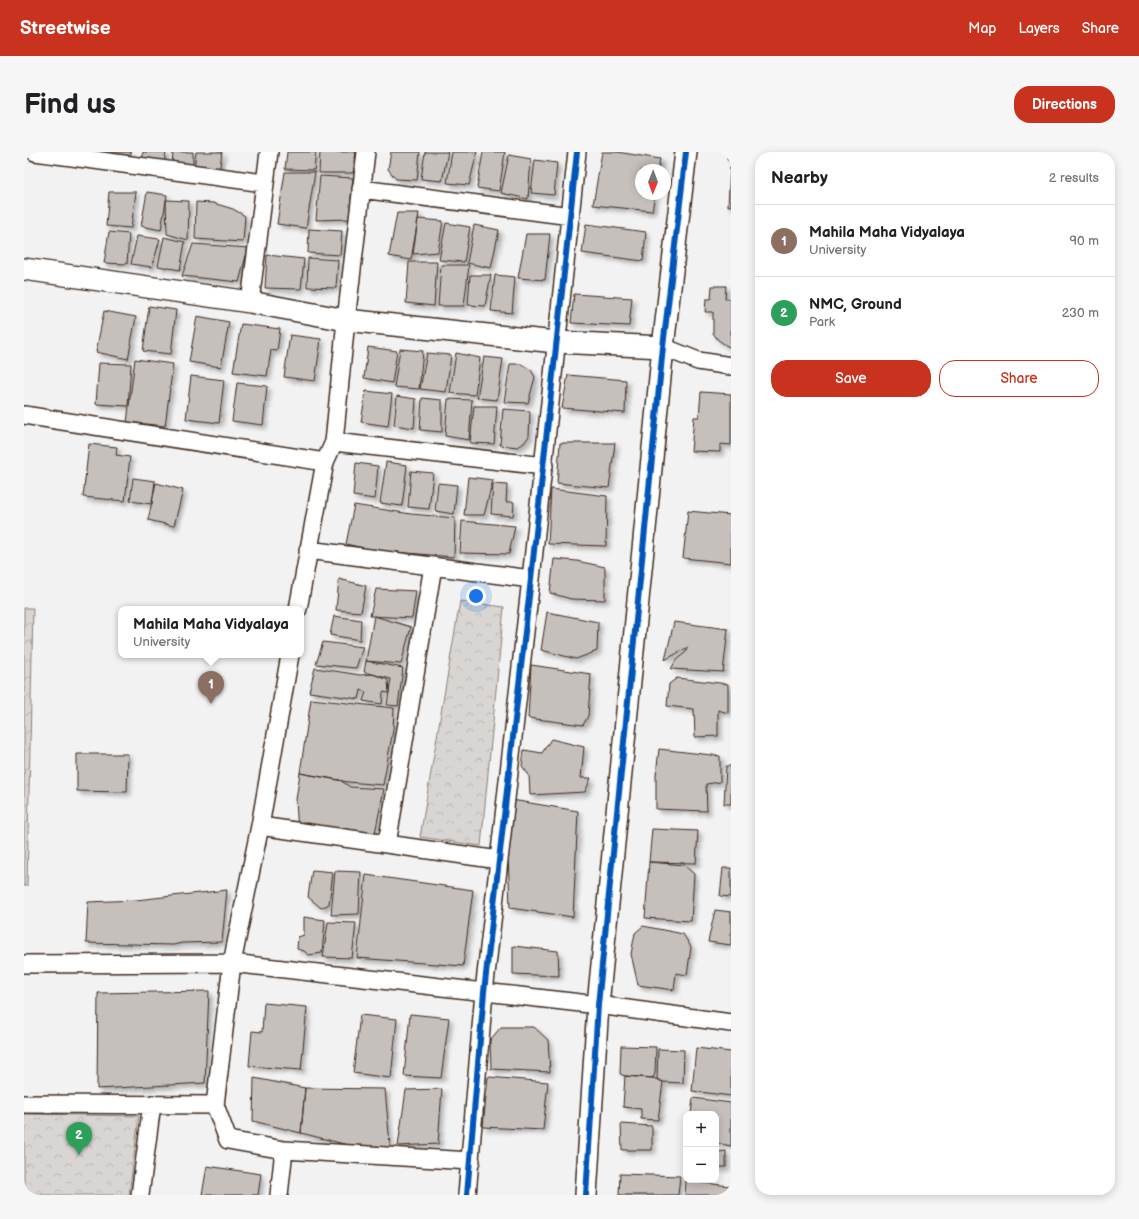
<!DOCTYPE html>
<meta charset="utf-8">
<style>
body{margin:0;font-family:"Balsamiq Sans",sans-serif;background:#f6f6f6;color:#202124}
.controls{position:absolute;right:12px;bottom:12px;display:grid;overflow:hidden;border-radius:8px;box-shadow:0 2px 10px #0003}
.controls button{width:36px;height:36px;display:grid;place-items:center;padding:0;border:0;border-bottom:1px solid #e0e0e0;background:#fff;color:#202124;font:20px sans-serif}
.compass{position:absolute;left:611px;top:12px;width:36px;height:36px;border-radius:50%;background:#fff;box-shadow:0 2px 10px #0003;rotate:181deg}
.you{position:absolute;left:452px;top:444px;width:14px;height:14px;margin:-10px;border:3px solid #fff;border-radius:50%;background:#1a73e8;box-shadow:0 0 0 6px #1a73e833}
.badge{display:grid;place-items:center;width:26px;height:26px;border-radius:50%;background:#c8321e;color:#fff;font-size:13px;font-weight:700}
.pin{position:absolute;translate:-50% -33px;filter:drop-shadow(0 1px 2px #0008)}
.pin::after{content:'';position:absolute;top:21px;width:14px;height:12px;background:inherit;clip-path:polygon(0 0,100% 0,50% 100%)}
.popup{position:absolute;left:94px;top:454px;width:186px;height:52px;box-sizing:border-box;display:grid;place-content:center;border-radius:8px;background:#fff;filter:drop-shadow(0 1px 3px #0005);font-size:13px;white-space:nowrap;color:#757577}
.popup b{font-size:15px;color:#202124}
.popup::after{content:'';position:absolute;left:50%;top:100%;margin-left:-8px;border:8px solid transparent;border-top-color:#fff}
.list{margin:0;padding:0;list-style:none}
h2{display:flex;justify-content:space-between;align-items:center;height:52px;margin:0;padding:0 16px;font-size:17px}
h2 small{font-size:13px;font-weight:400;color:#757577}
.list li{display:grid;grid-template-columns:26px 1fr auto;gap:12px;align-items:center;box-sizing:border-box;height:72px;padding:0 16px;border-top:1px solid #e0e0e0}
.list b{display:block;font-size:15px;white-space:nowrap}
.list p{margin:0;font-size:13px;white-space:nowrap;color:#757577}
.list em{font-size:13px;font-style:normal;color:#757577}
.actions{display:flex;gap:8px;padding:12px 16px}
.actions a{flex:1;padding:9px 0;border:1px solid #c8321e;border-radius:16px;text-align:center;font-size:14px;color:#c8321e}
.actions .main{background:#c8321e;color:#fff}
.map{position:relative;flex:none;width:707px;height:1043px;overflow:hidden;border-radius:16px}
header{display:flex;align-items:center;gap:24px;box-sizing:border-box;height:56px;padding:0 20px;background:#c8321e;color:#fff}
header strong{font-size:19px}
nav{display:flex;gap:22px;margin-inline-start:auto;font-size:14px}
.intro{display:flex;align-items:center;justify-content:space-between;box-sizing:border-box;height:96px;padding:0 24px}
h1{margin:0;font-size:28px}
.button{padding:10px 18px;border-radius:16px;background:#c8321e;color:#fff;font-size:14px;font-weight:700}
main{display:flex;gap:24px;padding:0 24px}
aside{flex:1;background:#fff;border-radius:16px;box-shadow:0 2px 10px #0003}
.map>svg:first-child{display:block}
.park{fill:url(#park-crowns);stroke:#8a8078}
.building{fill:#c6c0bd;stroke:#3b2a1e;filter:url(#shadow)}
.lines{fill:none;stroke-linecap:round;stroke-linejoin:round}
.minor-casing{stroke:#3b2a1e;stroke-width:20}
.tertiary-casing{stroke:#3b2a1e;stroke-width:24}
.minor{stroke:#fff;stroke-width:17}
.tertiary{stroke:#fff;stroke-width:21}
.cycleway-casing{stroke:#fff;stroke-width:8}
.cycleway{stroke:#0057b8;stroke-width:6}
</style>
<header>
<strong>Streetwise</strong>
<nav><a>Map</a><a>Layers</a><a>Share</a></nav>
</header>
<div class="intro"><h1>Find us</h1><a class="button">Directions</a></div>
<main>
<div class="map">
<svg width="707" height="1043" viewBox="0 0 707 1043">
<defs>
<pattern id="park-crowns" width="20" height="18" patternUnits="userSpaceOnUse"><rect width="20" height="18" fill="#d8d5d2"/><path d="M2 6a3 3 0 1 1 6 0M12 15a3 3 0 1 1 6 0" fill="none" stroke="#bab7b4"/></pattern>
<filter id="shadow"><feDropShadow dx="3.5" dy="3.5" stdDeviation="2" flood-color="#0004"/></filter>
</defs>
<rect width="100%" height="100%" fill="#f3f2f2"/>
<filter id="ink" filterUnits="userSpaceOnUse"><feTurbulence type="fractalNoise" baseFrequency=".025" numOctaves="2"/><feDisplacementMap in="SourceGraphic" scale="8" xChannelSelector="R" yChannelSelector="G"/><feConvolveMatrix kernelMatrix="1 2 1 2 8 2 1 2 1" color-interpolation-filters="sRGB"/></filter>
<g filter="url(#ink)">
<path class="park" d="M 436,449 L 480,455 L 457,694 L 396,685 Z
M 0,456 L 9,456 L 3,734 L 0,734 Z
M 0,962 L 115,964 L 105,1043 L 0,1043 Z"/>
<path class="building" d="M 80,0 L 107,0 L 106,8 L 80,2 Z
M 119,0 L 142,0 L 140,13 L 117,10 Z
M 149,0 L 169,0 L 169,15 L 148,14 Z
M 172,0 L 198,0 L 195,22 L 170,18 Z
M 263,0 L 292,0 L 290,18 L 261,17 Z
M 296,0 L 332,0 L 329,21 L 295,21 Z
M 367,0 L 396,0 L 393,28 L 372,27 L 364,17 Z
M 401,0 L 424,0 L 418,29 L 397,27 Z
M 428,0 L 453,0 L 445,33 L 423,31 Z
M 459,0 L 481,0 L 475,39 L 453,36 Z
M 578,0 L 593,0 L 636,7 L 634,18 L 617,18 L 617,42 L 631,42 L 628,59 L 569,53 Z
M 704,0 L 707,0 L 707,8 L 703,8 Z
M 485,3 L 507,7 L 504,47 L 477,41 Z
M 511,8 L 533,11 L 530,43 L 507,41 Z
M 706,15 L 707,15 L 707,54 L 704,54 Z
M 261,20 L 291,20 L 282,76 L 253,72 Z
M 296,24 L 329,26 L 325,67 L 292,68 Z
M 85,40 L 112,40 L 107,76 L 82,74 Z
M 123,40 L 143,43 L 137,78 L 117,74 Z
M 142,48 L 165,49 L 164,88 L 143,82 Z
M 172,50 L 189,51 L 209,57 L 221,64 L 219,90 L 171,87 Z
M 373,61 L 395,61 L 387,108 L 365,104 Z
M 394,67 L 419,69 L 414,100 L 389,102 Z
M 422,71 L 446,75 L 440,110 L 415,108 Z
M 562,72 L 622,80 L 619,109 L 558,101 Z
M 450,73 L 475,78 L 467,116 L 443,111 Z
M 285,77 L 318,79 L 316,103 L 284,101 Z
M 85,80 L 105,82 L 103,112 L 80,111 Z
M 502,82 L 526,82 L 521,128 L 494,126 Z
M 113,84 L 136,87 L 128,115 L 107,112 Z
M 140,85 L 161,90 L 156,118 L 134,114 Z
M 169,92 L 224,96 L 215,130 L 158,124 Z
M 243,103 L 280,107 L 277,137 L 241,136 Z
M 284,106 L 314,108 L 312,136 L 283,135 Z
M 385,110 L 413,110 L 410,154 L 382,151 Z
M 417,113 L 445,113 L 440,154 L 414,154 Z
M 446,123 L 467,123 L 461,154 L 444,153 Z
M 471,123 L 491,125 L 488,161 L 467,159 Z
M 688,134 L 702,134 L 701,147 L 707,147 L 707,195 L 703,194 L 694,188 L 689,181 L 689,160 L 681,160 L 682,147 L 687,147 Z
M 550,142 L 608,146 L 605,174 L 547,171 Z
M 125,154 L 152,158 L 147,202 L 119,199 Z
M 80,159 L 112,165 L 104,207 L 72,200 Z
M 173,164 L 205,170 L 197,215 L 165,210 Z
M 217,172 L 256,177 L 253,199 L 247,198 L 243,224 L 209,220 Z
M 266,183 L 297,187 L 291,229 L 260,225 Z
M 344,195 L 373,199 L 368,231 L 340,226 Z
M 376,197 L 399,199 L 395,237 L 370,235 Z
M 403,201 L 427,203 L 422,240 L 396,237 Z
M 432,201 L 456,206 L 451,243 L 426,241 Z
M 460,205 L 479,207 L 473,248 L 453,246 Z
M 111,207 L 149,212 L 141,274 L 103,270 Z
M 75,211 L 107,212 L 104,254 L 72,252 Z
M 486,212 L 497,212 L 507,218 L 511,225 L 504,251 L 480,250 Z
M 544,223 L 602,228 L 601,261 L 538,256 Z
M 167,224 L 200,228 L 195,271 L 162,267 Z
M 213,231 L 243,234 L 239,273 L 208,269 Z
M 342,239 L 368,242 L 364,274 L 337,270 Z
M 677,240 L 707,242 L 707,293 L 696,292 L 696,300 L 667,299 L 670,265 L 675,265 Z
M 373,244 L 392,247 L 390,276 L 370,273 Z
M 398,246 L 418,248 L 418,280 L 396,278 Z
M 424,247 L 448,248 L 445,288 L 421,284 Z
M 450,254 L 473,254 L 470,292 L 446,291 Z
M 479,257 L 506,259 L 505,284 L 500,291 L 494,295 L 476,293 Z
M 536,291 L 591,291 L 585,336 L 533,331 Z
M 65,292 L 93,295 L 92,303 L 106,305 L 101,349 L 59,345 Z
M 362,310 L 383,313 L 378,354 L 356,351 Z
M 332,311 L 354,314 L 351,347 L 329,344 Z
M 387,319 L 409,321 L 405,357 L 384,355 Z
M 444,325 L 469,328 L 460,363 L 440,363 Z
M 109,326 L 131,329 L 128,352 L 106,349 Z
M 132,331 L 159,338 L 150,374 L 124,368 Z
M 414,331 L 433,333 L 430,362 L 411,359 Z
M 469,332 L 483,333 L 482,350 L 490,350 L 489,364 L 467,362 Z
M 527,337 L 583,344 L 582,394 L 524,392 Z
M 330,353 L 387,362 L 431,366 L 430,405 L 348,398 L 322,392 Z
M 664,359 L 707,363 L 707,411 L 659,406 Z
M 438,369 L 491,374 L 485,402 L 436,401 Z
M 530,407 L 553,409 L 581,415 L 581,448 L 547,447 L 526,441 Z
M 315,427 L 342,434 L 337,460 L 312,458 Z
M 352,437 L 392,439 L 388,466 L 346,464 Z
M 523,460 L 574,470 L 573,499 L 552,507 L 517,498 Z
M 310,464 L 337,468 L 336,488 L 306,483 Z
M 350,464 L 387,475 L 377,512 L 342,509 Z
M 650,470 L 704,477 L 699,520 L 647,517 L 652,508 L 661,501 L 664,495 L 641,508 Z
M 299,490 L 339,495 L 332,516 L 292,512 Z
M 342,509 L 379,516 L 374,554 L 363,553 L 367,527 L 340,520 Z
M 507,513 L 567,522 L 564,564 L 559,573 L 504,566 Z
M 291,516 L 336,523 L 349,522 L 364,528 L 365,541 L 359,540 L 358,552 L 339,549 L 342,540 L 337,538 L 335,547 L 285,540 Z
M 653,526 L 704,532 L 704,561 L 694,558 L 694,584 L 671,585 L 670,557 L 643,554 L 645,532 Z
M 287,547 L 370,556 L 369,578 L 359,633 L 324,630 L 276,621 Z
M 527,587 L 560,595 L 557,626 L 567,626 L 561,640 L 506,643 L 505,623 L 498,614 L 500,598 L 518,601 Z
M 635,597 L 696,604 L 696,630 L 682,632 L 683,659 L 632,657 L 632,623 Z
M 53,602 L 104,602 L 103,640 L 53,639 Z
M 702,614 L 707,614 L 707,652 L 700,652 Z
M 276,621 L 316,628 L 326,635 L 360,637 L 350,686 L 274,680 L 272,648 Z
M 482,647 L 554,659 L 549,765 L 486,756 Z
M 628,677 L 674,679 L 672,711 L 625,710 Z
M 625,710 L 660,713 L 670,722 L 667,769 L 621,766 Z
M 699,716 L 707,716 L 707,745 L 696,744 Z
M 288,718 L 309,720 L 305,752 L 297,756 L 284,745 Z
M 311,719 L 337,720 L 335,762 L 307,763 Z
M 342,723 L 449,738 L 439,814 L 333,806 Z
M 203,738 L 198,790 L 158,791 L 149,793 L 62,791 L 64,750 L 112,748 Z
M 691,758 L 707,760 L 707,793 L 684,790 Z
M 280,765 L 301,768 L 298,801 L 285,803 L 280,799 L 273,797 L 274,785 L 280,783 Z
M 304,770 L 332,771 L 328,806 L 299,805 Z
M 619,774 L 659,782 L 667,795 L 663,823 L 652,821 L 650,838 L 614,833 L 607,802 L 611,781 Z
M 489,794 L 534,799 L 535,824 L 489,822 Z
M 185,839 L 181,931 L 73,937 L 74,841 Z
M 240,851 L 283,855 L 277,918 L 225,914 L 228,879 L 238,880 Z
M 386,862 L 425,866 L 417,926 L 380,924 Z
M 336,863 L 373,867 L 367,926 L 329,921 Z
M 477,875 L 510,875 L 524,888 L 526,920 L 467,917 L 466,888 Z
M 597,894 L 632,895 L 631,921 L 629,926 L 601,924 L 596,922 Z
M 672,896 L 707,900 L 707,944 L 668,939 Z
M 634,897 L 660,898 L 659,931 L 639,930 L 633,927 Z
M 601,924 L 629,926 L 639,930 L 634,968 L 617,967 L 617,957 L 599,955 Z
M 464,925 L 524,930 L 519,978 L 459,975 Z
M 230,926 L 281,936 L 277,981 L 229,969 Z
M 281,936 L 361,937 L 367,1004 L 277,981 Z
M 418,937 L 414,992 L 374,994 L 382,938 Z
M 669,946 L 707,951 L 707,994 L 692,991 L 692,962 L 667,962 Z
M 597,972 L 628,974 L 628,998 L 598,998 Z
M 702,999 L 702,1015 L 692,1015 L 692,1000 Z
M 183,1014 L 237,1022 L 234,1043 L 178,1043 Z
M 596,1022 L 656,1024 L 654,1043 L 595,1043 Z
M 662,1029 L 706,1034 L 705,1043 L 661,1043 Z"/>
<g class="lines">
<defs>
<path id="minor" d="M 11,0 L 240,31
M 337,37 L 547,64
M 226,150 L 245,0
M 639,195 L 674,209 L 707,214
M 0,263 L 301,310
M 310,290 L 520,314
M 284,398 L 507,427
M 274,457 L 301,310 L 310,290 L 322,168 L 342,0
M 236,674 L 475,708
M 363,692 L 409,414
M 0,812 L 208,811 L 574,853 L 707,871
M 0,952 L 191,953 L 208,811 L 236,674 L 266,503
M 191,953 L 204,988 L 260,998 L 255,1043
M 260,998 L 447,1009
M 116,1043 L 128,952
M 443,1043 L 460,840 L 507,427 L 553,0"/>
<path id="tertiary" d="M 0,117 L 226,150 L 322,168 L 532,190 L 639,195
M 562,1043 L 574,853 L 639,195 L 662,0"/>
</defs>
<use href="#minor" class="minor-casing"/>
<use href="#tertiary" class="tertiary-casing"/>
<use href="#minor" class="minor"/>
<use href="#tertiary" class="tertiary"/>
<defs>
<path id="cycleway" d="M 443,1043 L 460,840 L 507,427 L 553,0
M 562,1043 L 574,853 L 639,195 L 662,0"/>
</defs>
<use href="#cycleway" class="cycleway-casing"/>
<use href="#cycleway" class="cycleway"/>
</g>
</g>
</svg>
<div class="controls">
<button>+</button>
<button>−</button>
</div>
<svg class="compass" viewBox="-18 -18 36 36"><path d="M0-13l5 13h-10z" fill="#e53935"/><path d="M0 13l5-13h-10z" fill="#757577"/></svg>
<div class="you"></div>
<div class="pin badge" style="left:187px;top:552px;background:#8d6e63">1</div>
<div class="popup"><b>Mahila Maha Vidyalaya</b>University</div>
<div class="pin badge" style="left:55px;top:1003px;background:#2e9e5b">2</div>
</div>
<aside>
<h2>Nearby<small>2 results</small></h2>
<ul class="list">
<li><span class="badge" style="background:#8d6e63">1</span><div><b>Mahila Maha Vidyalaya</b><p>University</p></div><em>90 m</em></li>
<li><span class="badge" style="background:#2e9e5b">2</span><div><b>NMC, Ground</b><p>Park</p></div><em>230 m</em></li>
</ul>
<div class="actions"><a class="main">Save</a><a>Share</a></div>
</aside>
</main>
